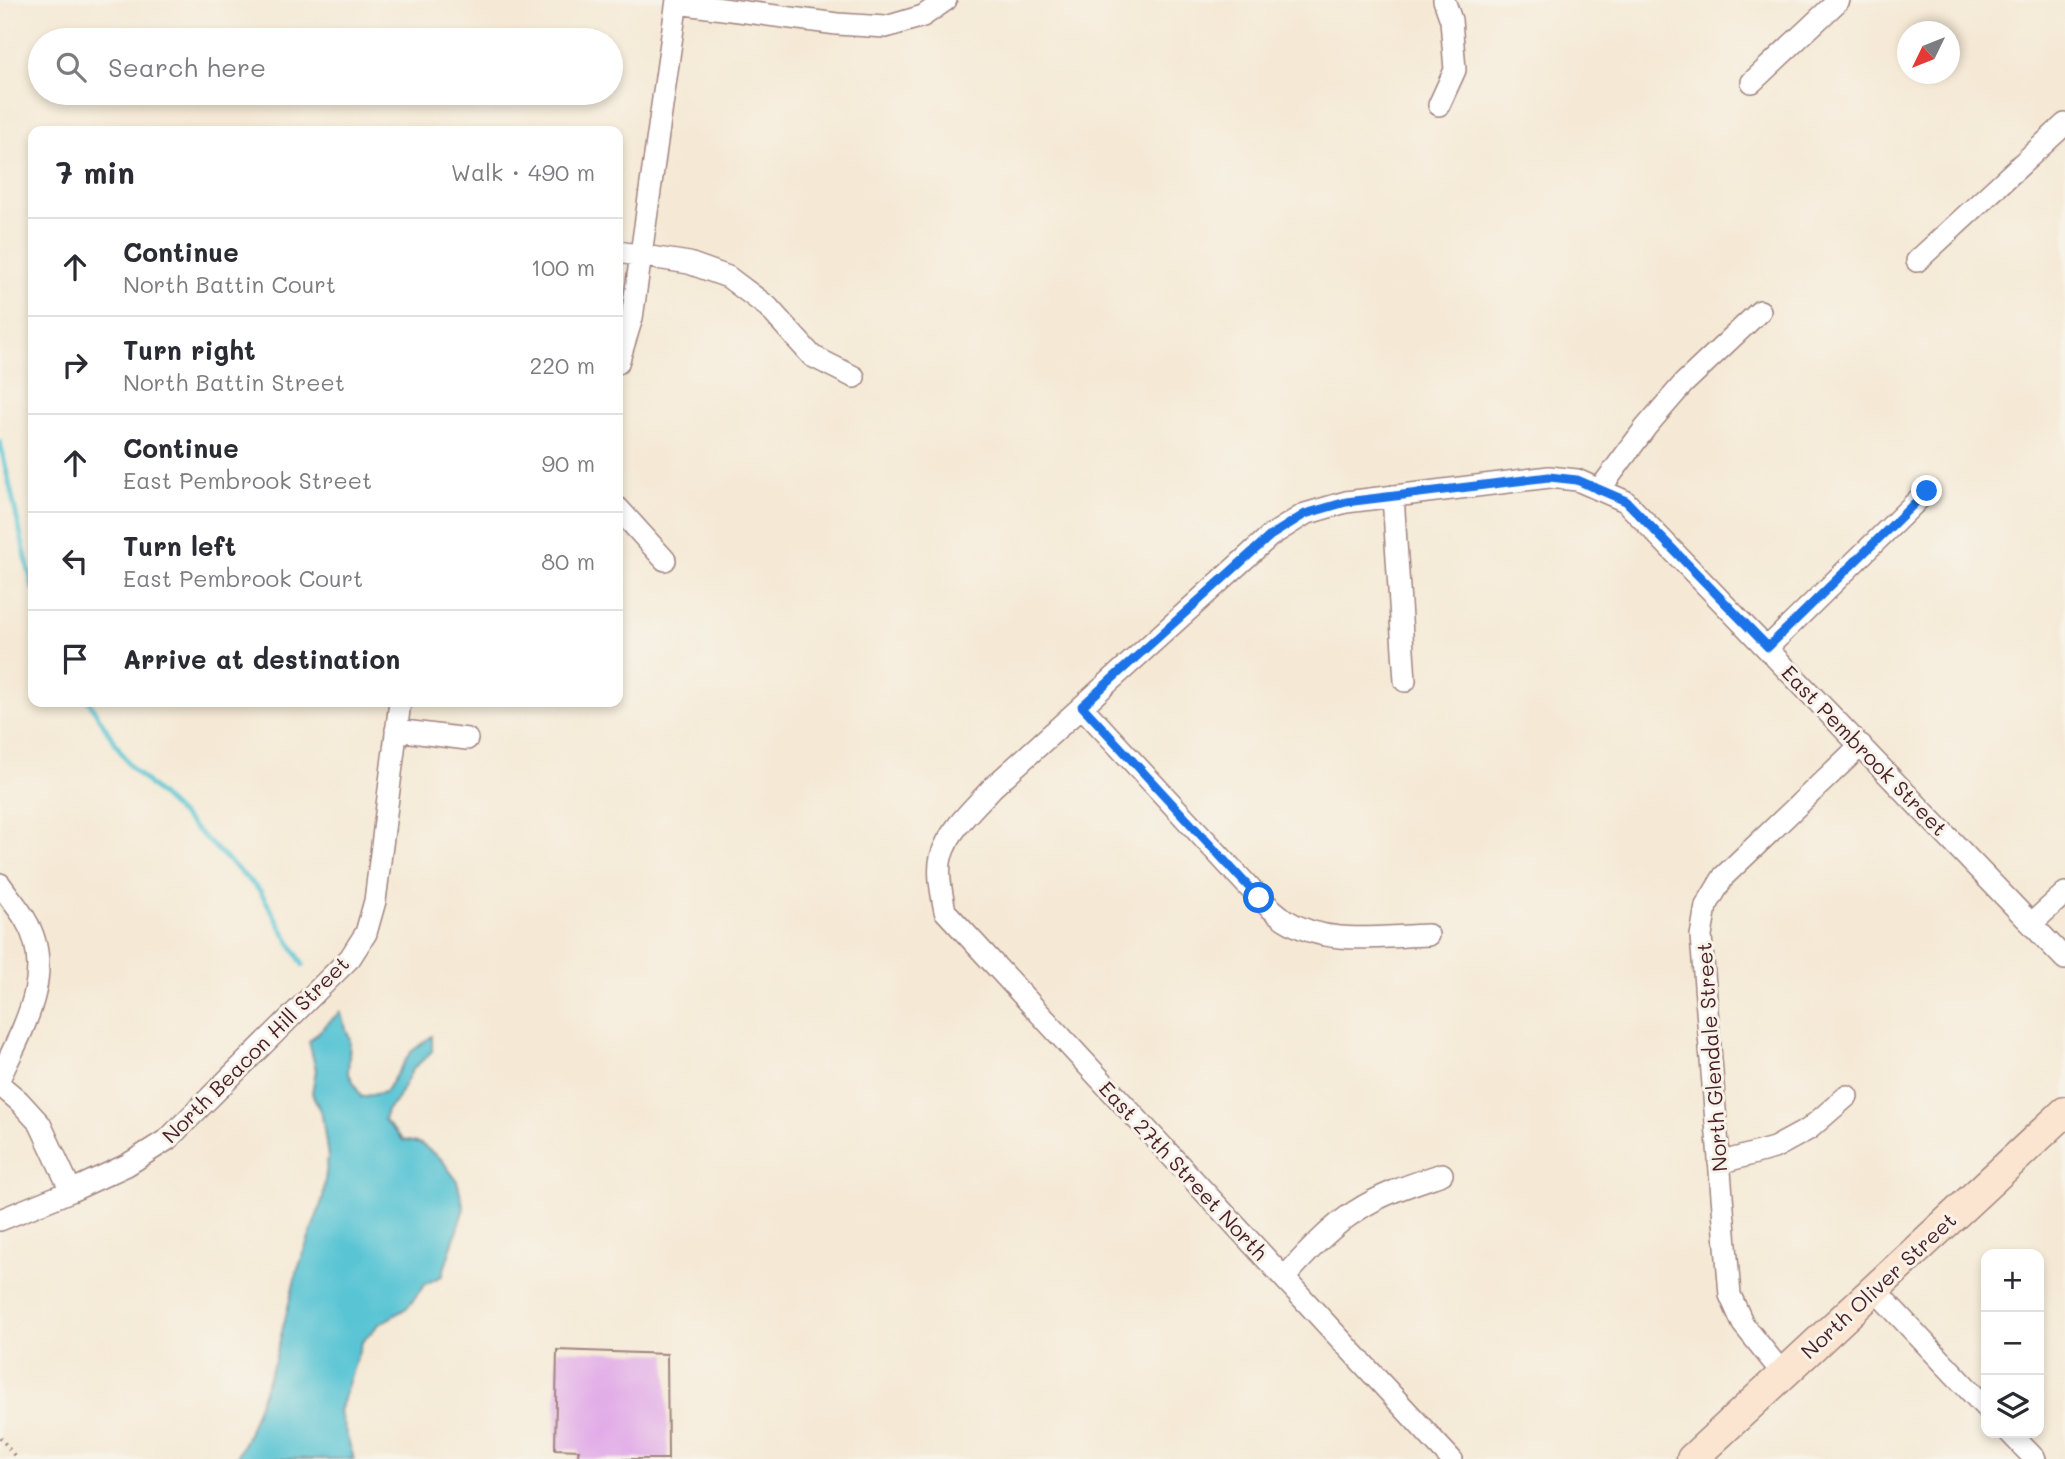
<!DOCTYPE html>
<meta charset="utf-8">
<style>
body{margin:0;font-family:Mali,sans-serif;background:#f7f7f7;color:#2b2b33}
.controls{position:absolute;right:21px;bottom:21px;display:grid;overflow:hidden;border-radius:14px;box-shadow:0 4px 10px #0003}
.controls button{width:63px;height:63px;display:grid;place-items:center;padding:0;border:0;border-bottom:2px solid #e1e1e2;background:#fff;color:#2b2b33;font:35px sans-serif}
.compass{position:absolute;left:1897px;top:21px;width:63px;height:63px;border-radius:50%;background:#fff;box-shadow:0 4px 10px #0003;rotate:227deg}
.stop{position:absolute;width:21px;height:21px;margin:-16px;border:5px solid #1a73e8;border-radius:50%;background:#fff}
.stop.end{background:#1a73e8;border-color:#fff;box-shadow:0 2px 7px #0008}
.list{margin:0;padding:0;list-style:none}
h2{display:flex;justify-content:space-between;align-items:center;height:91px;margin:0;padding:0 28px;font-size:30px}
h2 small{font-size:23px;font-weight:400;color:#7c7c81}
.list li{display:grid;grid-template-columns:46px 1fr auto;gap:21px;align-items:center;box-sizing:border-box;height:98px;padding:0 28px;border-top:2px solid #e1e1e2}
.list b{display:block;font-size:26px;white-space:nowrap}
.list p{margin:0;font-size:23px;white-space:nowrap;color:#7c7c81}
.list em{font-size:23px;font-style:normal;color:#7c7c81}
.icon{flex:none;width:38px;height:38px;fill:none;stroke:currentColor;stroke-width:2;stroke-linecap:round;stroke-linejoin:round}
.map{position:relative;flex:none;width:2065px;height:1459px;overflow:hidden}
.search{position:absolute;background:#fff;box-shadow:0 4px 10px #0003;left:28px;top:28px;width:595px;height:77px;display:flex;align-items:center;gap:18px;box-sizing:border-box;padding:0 24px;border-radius:38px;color:#7c7c81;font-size:26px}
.panel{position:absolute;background:#fff;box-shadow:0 4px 10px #0003;left:28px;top:126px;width:595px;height:581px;border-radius:14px}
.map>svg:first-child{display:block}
.water{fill:#59c4d4;stroke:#527280;stroke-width:2}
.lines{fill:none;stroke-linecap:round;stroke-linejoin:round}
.stream{stroke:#59c4d4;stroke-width:5}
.building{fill:#e1aae8}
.minor-casing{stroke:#a08480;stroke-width:24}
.secondary-casing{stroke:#a08480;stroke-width:33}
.path{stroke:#a08480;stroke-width:3.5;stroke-dasharray:2 5;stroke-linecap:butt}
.minor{stroke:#fff;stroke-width:21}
.secondary{stroke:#fce5d0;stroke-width:30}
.route{stroke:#1a73e8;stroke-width:9}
.labels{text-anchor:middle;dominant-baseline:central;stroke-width:6;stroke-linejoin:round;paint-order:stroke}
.street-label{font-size:21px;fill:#4a1f2b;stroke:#f7f3e8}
</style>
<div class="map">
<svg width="2065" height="1459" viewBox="0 0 2065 1459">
<rect width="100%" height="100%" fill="#f7f3e8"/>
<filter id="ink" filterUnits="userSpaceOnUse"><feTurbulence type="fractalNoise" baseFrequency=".0143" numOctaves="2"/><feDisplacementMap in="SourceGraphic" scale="14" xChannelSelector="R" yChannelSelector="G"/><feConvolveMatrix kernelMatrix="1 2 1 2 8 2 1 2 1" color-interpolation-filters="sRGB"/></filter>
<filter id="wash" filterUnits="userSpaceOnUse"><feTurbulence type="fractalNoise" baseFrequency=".00686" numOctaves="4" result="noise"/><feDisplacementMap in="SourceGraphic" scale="28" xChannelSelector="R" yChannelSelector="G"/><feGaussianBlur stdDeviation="1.57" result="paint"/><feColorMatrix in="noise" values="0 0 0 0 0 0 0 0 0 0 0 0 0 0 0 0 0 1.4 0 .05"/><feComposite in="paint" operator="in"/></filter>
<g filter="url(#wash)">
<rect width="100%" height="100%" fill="#f5e9d5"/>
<path class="water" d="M 340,1012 L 350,1040 L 348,1072 L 361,1097 L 385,1092 L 411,1052 L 432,1036 L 432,1051 L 412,1070 L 396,1101 L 387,1110 L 384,1120 L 403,1140 L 421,1144 L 442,1160 L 457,1181 L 464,1208 L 442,1276 L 425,1284 L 408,1307 L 378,1325 L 362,1342 L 339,1411 L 354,1459 L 236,1459 L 246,1439 L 275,1360 L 296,1275 L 323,1198 L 328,1157 L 322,1115 L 312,1093 L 316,1070 L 309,1041 Z"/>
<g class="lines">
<path class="stream" d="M 0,442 L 33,589
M 89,702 L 130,766 L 260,891 L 303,965"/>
</g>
<g id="blocks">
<path class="building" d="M 557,1350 L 667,1354 L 668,1459 L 577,1459 L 579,1450 L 555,1449 Z"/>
</g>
</g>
<g filter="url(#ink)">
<use href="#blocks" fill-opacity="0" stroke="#a08480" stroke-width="2"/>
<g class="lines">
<defs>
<path id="minor" d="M 677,3 L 837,24 L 886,27 L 923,16 L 946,0
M 1752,82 L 1839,0
M 1439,105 L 1455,70 L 1451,20 L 1444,0
M 618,252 L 689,263 L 728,277 L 768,307 L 812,356 L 854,377
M 1917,261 L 2065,124
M 618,363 L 632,318 L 677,0
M 1600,489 L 1646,427 L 1684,383 L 1760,311
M 1393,496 L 1405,681
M 618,508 L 665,560
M 1768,647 L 1927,491
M 1082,707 L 1259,898 C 1267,905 1276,913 1284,919 C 1327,947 1381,936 1428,935
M 396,730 L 467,739
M 0,884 C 8,896 18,907 25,919 C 57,971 23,1029 0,1077
M 2031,924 L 2065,893
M 0,1085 L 19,1101 L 40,1124 L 71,1191
M 1719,1163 L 1774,1148 L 1809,1129 L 1847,1096
M 0,1220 L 71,1191 L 127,1165 L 168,1139 L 350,958 L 366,933 L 375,901 L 400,702
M 1284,1278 C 1306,1254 1329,1228 1356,1211 C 1383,1193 1413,1184 1442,1174
M 1874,1289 L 1986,1408
M 1783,1374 L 1743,1324 L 1730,1295 L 1701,936 L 1706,906 L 1724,876 L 1861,745
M 2010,1433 L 2035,1459
M 1451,1459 L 945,911 C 942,895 937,873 941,857 C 949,829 975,807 993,787 L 1270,536 L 1305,514 L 1346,502 L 1549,477 L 1577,480 L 1625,501 L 2065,959"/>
<path id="secondary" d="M 1692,1459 L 2065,1112"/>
</defs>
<use href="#minor" class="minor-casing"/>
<use href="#secondary" class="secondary-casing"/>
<path class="path" d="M 0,1437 L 17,1459"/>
<use href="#minor" class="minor"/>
<use href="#secondary" class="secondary"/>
</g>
</g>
<g class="lines" filter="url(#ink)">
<path class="route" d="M 1259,898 L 1082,706 L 1270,536 L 1305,514 L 1346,502 L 1549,477 L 1577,480 L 1626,501 L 1768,647 L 1927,491"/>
</g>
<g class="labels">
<g class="street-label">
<text transform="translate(1865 750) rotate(46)">East Pembrook Street</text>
<text transform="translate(255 1049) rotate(-45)">North Beacon Hill Street</text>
<text transform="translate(1711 1057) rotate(-94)">North Glendale Street</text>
<text transform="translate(1184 1170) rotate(47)">East 27th Street North</text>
<text transform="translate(1878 1285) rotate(-43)">North Oliver Street</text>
</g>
</g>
</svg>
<div class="controls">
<button>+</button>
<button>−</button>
<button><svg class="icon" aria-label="layers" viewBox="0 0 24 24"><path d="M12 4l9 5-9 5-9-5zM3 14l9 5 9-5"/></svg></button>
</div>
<svg class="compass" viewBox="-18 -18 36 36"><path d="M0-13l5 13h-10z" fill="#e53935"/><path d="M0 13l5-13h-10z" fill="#7c7c81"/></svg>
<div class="stop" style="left:1259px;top:898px"></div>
<div class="stop end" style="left:1927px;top:491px"></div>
<div class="search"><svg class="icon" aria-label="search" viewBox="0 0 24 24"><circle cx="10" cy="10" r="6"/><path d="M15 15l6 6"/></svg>Search here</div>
<section class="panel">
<h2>7 min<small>Walk · 490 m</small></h2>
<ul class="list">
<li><svg class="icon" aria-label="ahead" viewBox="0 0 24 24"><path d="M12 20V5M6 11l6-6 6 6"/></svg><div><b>Continue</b><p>North Battin Court</p></div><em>100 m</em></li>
<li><svg class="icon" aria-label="right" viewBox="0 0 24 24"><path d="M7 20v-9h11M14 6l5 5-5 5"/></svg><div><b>Turn right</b><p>North Battin Street</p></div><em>220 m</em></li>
<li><svg class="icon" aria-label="ahead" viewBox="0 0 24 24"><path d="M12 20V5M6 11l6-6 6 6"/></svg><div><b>Continue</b><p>East Pembrook Street</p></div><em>90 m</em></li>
<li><svg class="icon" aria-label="left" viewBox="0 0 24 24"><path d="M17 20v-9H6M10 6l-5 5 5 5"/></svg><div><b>Turn left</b><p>East Pembrook Court</p></div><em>80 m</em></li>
<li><svg class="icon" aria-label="arrive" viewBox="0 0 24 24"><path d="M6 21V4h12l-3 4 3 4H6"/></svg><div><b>Arrive at destination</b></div></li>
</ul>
</section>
</div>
